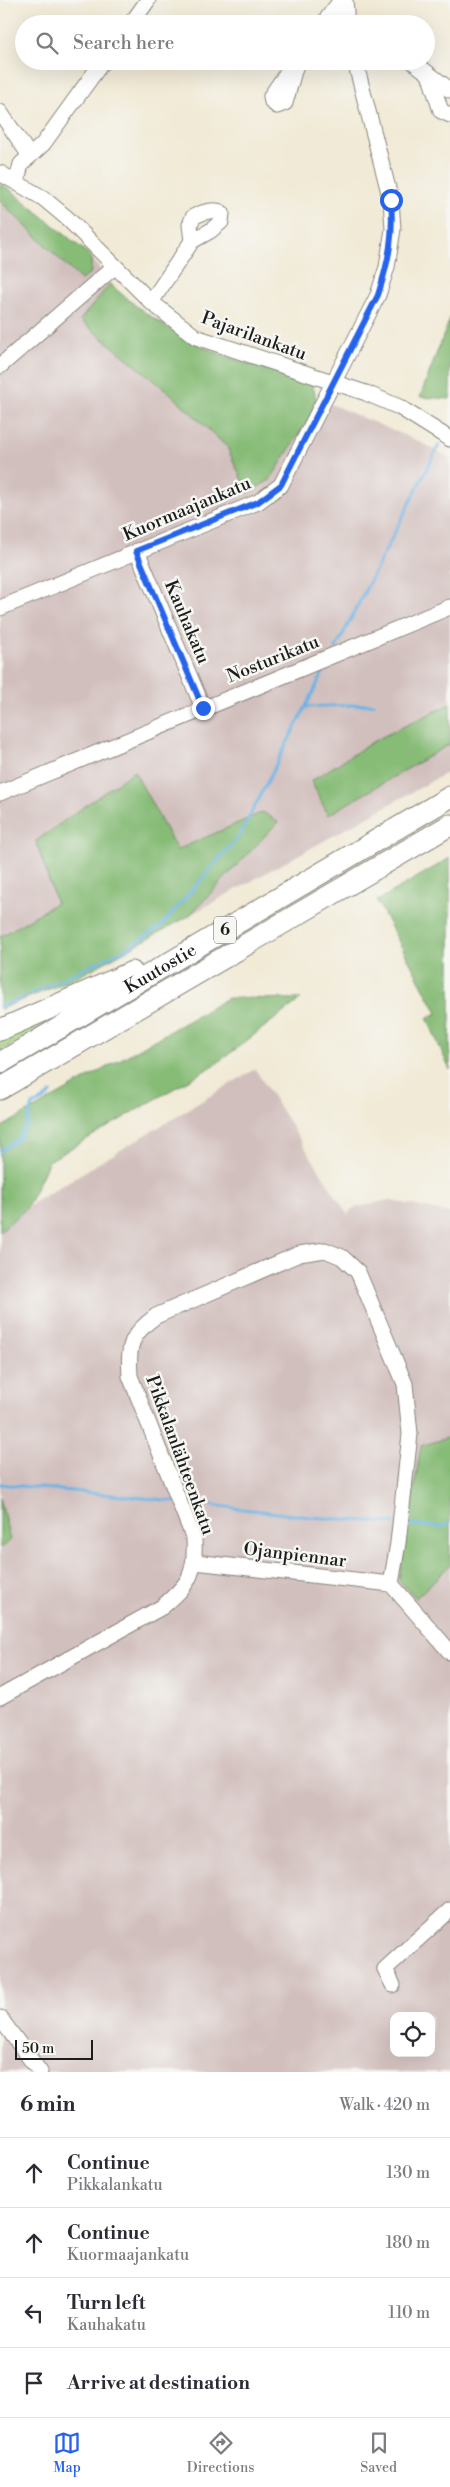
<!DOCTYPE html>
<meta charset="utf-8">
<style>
body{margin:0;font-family:"Libre Bodoni",serif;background:#f7f7f7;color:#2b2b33}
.controls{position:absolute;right:15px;bottom:15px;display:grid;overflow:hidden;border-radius:10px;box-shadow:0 5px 20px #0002}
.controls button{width:45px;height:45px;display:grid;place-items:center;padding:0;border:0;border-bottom:1px solid #e1e1e2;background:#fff;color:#2b2b33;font:25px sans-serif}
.scale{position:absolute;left:15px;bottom:12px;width:78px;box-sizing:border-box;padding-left:5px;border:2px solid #1c1c1c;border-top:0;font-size:14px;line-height:18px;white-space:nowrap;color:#1c1c1c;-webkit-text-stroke:4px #f6f6f2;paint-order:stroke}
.stop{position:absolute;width:15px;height:15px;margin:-11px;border:4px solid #2563eb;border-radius:50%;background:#fff}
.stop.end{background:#2563eb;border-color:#fff;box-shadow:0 1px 5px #0008}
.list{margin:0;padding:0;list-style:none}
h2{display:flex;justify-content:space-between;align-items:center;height:65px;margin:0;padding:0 20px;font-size:21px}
h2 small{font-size:16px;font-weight:400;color:#7c7c81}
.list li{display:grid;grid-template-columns:32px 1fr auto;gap:15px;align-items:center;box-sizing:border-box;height:70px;padding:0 20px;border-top:1px solid #e1e1e2}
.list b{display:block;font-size:19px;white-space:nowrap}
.list p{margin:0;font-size:16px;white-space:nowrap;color:#7c7c81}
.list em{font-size:16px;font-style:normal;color:#7c7c81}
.icon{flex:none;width:28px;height:28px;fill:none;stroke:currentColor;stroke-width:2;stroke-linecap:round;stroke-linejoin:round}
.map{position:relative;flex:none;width:450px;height:2072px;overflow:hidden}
.search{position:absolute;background:#fff;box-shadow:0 5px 20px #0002;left:15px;right:15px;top:15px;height:55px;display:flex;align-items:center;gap:12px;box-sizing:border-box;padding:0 18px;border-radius:28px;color:#7c7c81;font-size:19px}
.sheet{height:345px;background:#fff}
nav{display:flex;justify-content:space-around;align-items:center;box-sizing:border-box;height:70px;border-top:1px solid #e1e1e2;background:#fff;font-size:14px;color:#7c7c81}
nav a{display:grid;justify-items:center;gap:2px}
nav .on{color:#2563eb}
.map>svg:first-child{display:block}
.industrial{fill:#d1bfbd;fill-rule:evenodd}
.green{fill:#aadc8b;stroke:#637c54}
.forest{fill:#87bc77;stroke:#526c4a}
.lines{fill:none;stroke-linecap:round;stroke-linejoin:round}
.stream{stroke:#6bb3e3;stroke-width:3}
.minor-casing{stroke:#868379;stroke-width:17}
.highway-casing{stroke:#868379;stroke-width:23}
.minor{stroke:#fff;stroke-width:15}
.highway{stroke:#fff;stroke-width:21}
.route{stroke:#2563eb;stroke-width:6}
.labels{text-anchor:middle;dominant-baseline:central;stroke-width:5;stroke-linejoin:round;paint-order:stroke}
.shield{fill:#f6f6f2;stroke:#5d5d5c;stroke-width:1}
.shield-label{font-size:16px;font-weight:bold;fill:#1c1c1c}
.street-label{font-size:18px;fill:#1c1c1c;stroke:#f6f6f2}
</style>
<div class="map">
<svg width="450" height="2072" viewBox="0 0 450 2072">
<rect width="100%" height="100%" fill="#f6f6f2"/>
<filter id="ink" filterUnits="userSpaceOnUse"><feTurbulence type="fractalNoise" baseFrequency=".02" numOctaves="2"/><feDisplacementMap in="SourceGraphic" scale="10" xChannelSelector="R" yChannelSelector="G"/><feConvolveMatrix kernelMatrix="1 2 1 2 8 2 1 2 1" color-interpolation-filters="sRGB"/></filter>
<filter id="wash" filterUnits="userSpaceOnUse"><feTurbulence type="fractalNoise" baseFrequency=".0096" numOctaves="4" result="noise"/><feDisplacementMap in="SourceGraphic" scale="20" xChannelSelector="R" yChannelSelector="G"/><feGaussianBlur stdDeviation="1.12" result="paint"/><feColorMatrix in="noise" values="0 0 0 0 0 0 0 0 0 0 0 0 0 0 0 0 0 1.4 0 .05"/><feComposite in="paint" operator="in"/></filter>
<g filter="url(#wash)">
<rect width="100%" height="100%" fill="#f1ead6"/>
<path class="industrial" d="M 0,184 L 8,188 L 91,256 L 110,284 L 131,303 L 180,334 L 221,354 L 312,383 L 316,398 L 418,441 L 450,458 L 450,771 L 76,978 L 0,1009 Z
M 255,1069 L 348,1215 L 351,1209 L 388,1200 L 450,1213 L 450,1437 L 421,1446 L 399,1579 L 416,1598 L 450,1565 L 450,2072 L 0,2072 L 0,1548 L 10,1540 L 0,1497 L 0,1231 L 36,1201 ZM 394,2016 L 431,2016 L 431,2053 L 394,2053 Z"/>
<path class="green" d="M 70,1011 L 0,1051 L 0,1039 Z"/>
<path class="forest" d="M 0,184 L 8,188 L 91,256 L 91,272 L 81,280 L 0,201 Z
M 110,284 C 142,313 180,338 220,354 C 250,366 282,373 312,383 L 316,398 L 309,418 L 270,480 L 248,493 L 227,447 L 171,394 L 80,320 Z
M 450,318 L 450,399 L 420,397 Z
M 450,704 L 450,744 L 328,815 L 311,781 L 374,741 Z
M 134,771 L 177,850 L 263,812 L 278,822 L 189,916 L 76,978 L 0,1009 L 0,937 L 56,903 L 36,841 Z
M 450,858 L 450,1070 L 427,1018 L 437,1013 L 377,901 Z
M 228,998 L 301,999 L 216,1064 L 49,1161 L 27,1208 L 0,1231 L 0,1128 Z
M 450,1437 L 450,1565 L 416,1598 L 399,1580 L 421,1446 Z
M 0,1497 L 10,1541 L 0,1548 Z"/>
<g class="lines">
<path class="stream" d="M 336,648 L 439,445
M 306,707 L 374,704
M 0,1006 L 18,1000 L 129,947 L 161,926 L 240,835 L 328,663
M 0,1151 L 18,1139 L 26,1126 L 32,1105 L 43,1100 L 51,1093
M 0,1484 L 174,1501
M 185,1502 L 310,1517 L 395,1523
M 404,1524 L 441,1527 L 450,1523"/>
</g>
</g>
<g filter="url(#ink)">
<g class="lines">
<defs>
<path id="minor" d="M 345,0 L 347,24
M 131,24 L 148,0
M 323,24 L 341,0
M 295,61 L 271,96 L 272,102 L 277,106 L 285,103 L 297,61
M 412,61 L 450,90
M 429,74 L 441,111 L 450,115
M 0,112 L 30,156 L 21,164 L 17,181
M 30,156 L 43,144 L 103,61
M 0,173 L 43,198 L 67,218 L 151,302 L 196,337 L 366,393 L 399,407 L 450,439
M 151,302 L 192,241 L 210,231 L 221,222 L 222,213 C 214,208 201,213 193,217 L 190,225 L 192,241
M 0,366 L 114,267
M 137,551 L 203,708
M 0,608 L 258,502 L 281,485 L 378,295 L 387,267 L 393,229 L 391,200 L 355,61
M 0,793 L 450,607
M 195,1562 L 391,1584
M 391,1584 L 450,1652
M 0,1697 L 162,1607 C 189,1584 196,1575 194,1539 L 130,1376 C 128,1345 130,1335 156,1316 L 299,1254 L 325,1250 L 342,1257 L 358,1272 L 405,1384 L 410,1434 L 398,1543 L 391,1584
M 393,1985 L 385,1969 L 450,1910
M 0,2018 L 40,2072"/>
<g id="highway">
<path d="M 0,1030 L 132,972"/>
<path id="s1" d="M 0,1063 L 450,797"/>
<path d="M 0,1089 L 450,825"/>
</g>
</defs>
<use href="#minor" class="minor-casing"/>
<use href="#highway" class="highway-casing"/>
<use href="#minor" class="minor"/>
<use href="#highway" class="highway"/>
</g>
</g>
<g class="lines" filter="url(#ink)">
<path class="route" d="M 203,708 L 136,551 L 258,502 L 281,485 L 378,295 C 389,261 394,235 391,200"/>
</g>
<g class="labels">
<rect class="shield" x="214" y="916.5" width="22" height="27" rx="4"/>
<g class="shield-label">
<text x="225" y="930">6</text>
</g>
<g class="street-label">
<text transform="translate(254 336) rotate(20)">Pajarilankatu</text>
<text transform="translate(187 509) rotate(-23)">Kuormaajankatu</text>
<text transform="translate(187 622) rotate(67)">Kauhakatu</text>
<text transform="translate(273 659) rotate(-22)">Nosturikatu</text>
<text stroke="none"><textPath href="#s1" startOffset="186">Kuutostie</textPath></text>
<text transform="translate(180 1455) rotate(70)">Pikkalanlähteenkatu</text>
<text transform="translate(295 1555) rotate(7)">Ojanpiennar</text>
</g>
</g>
</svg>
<div class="controls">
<button><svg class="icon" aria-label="locate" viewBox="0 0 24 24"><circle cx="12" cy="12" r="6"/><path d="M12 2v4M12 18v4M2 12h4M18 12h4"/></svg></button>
</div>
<div class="scale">50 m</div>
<div class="stop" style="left:391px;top:200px"></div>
<div class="stop end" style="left:203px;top:708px"></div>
<div class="search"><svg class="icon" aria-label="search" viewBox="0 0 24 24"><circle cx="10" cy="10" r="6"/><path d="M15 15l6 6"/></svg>Search here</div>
</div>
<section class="sheet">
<h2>6 min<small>Walk · 420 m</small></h2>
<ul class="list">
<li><svg class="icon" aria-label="ahead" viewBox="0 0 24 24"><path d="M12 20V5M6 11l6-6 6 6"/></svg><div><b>Continue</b><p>Pikkalankatu</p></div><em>130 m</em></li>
<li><svg class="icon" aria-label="ahead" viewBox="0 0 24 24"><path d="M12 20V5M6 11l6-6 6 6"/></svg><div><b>Continue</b><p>Kuormaajankatu</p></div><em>180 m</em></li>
<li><svg class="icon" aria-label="left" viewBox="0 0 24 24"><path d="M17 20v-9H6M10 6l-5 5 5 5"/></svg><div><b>Turn left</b><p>Kauhakatu</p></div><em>110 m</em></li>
<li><svg class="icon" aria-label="arrive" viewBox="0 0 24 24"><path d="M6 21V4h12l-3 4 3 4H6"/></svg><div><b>Arrive at destination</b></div></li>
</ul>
</section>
<nav>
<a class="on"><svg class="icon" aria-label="map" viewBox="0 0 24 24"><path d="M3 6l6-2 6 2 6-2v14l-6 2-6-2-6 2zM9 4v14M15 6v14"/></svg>Map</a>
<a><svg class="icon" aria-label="directions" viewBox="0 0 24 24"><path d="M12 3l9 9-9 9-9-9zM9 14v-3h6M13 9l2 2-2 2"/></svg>Directions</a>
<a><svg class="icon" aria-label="saved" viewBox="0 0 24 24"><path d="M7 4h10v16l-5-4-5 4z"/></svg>Saved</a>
</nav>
